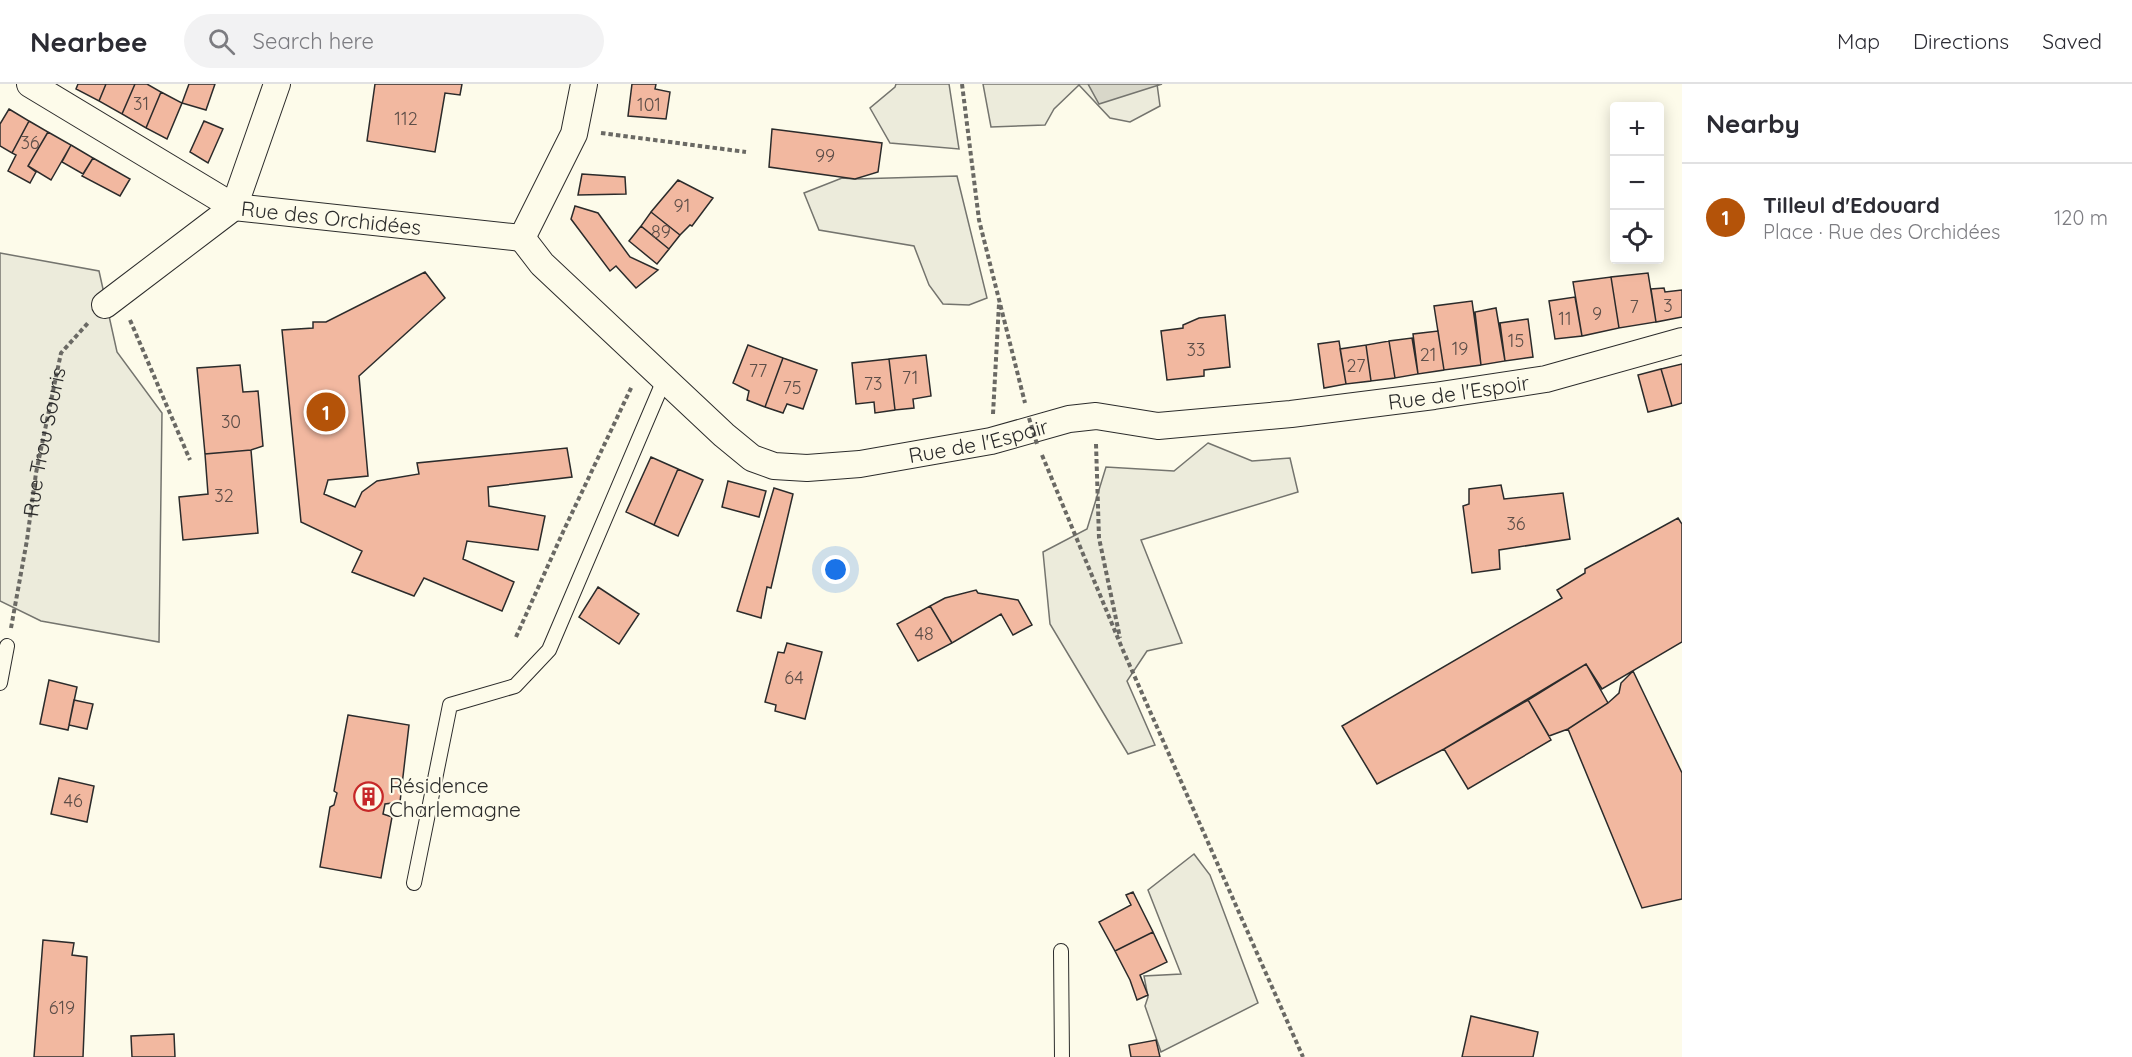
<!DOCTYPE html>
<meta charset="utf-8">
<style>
body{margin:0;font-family:Quicksand,sans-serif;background:#f2f2f3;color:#2b2b33}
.controls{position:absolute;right:18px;top:18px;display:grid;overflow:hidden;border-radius:6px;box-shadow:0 3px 15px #0003}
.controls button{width:54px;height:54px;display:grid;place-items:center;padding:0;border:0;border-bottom:2px solid #e1e1e2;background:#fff;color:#2b2b33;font:30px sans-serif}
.you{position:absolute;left:836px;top:486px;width:21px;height:21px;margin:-15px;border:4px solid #fff;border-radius:50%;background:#1a73e8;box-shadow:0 0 0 9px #1a73e833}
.badge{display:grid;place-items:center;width:39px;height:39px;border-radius:50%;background:#b45309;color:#fff;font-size:20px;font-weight:700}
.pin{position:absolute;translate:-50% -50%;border:3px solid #fff;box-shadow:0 2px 6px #0006}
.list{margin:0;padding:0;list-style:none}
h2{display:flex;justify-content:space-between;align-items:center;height:78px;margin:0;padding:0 24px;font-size:26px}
h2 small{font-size:20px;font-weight:400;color:#7c7c81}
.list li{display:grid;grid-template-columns:39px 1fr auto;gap:18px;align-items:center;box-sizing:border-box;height:108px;padding:0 24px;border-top:2px solid #e1e1e2}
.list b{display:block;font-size:22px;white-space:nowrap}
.list p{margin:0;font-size:20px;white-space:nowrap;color:#7c7c81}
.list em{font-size:20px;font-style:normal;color:#7c7c81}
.icon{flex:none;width:33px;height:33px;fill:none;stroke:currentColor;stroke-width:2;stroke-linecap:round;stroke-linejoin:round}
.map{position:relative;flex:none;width:1682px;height:973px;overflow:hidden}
header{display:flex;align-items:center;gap:36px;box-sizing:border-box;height:84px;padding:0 30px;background:#fff;border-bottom:2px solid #e1e1e2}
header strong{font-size:28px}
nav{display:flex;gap:33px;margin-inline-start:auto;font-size:21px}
.search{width:420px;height:54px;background:#f2f2f3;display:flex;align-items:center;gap:15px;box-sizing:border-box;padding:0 21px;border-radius:33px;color:#7c7c81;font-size:22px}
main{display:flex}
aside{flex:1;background:#fff}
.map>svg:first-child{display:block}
.green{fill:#ecebdb;stroke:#74746e;stroke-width:1.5}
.water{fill:#d8d7c9;stroke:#74746e;stroke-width:1.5}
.building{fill:#f2b8a0;stroke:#2b2b2b;stroke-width:1.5}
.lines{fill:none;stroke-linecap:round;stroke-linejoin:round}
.lane-casing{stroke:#2b2b2b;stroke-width:16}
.street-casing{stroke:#2b2b2b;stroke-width:28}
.path{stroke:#6a6964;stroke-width:4;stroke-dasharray:4.5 3;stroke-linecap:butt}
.lane{stroke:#fdfbea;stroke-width:14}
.street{stroke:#fdfbea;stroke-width:26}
.path-bridge{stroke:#6a6964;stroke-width:4;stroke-dasharray:4.5 3;stroke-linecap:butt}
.labels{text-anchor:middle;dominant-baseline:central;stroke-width:4.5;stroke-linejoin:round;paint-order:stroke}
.number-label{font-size:18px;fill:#5d4e48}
.street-label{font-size:21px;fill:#2b2b2b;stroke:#fdfbea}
.poi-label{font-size:21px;fill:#2b2b2b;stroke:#fdfbea;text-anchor:start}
</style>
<header>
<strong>Nearbee</strong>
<div class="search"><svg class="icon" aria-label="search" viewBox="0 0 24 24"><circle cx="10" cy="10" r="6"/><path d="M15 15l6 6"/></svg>Search here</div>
<nav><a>Map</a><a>Directions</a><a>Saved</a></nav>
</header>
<main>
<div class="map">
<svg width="1682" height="973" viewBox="0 0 1682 973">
<rect width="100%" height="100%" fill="#fdfbea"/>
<path class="green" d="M 896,0 L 949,0 L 959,65 L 890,59 L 870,24 L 895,3 Z
M 983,0 L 1157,0 L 1160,22 L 1130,38 L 1110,34 L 1079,1 L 1054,25 L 1045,41 L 991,43 Z
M 957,92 L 987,214 L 969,221 L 943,220 L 929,201 L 914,162 L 819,146 L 804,109 L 842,94 L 855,95 Z
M 0,169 L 99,187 L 117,268 L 162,329 L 159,558 L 41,537 L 0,517 Z
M 1208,359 L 1252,377 L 1290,374 L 1298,408 L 1141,456 L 1182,559 L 1147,567 L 1127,597 L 1155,661 L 1128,670 L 1050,540 L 1043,468 L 1087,445 L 1106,383 L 1174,387 Z
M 1194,770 L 1210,791 L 1258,919 L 1161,968 L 1145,922 L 1148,913 L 1144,892 L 1181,890 L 1148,806 Z"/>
<path class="water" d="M 1088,0 L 1162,0 L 1099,20 Z"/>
<path class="building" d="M 78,0 L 106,0 L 99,17 L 76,5 Z
M 106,0 L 135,0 L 122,30 L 99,17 Z
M 135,0 L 147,0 L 161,8 L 146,44 L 122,30 Z
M 189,0 L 215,0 L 206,26 L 182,19 Z
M 375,0 L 462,0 L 460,11 L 445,9 L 435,68 L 367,57 Z
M 632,0 L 656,0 L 655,5 L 670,8 L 666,35 L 628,32 Z
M 161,8 L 182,19 L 167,55 L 146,44 Z
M 9,25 L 29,37 L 12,69 L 0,62 L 0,40 Z
M 29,37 L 48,48 L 28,82 L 36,88 L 30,99 L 8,87 L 16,71 L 12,69 Z
M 204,37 L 223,45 L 208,79 L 190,68 Z
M 772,45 L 882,59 L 878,88 L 855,95 L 769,83 Z
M 48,48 L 71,61 L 51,96 L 28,82 Z
M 71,61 L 93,74 L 83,90 L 62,78 Z
M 93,74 L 130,95 L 120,112 L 82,92 Z
M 582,90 L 625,93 L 626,110 L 578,111 Z
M 678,96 L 713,114 L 692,142 L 690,141 L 680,151 L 651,128 Z
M 575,122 L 598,129 L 630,173 L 658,186 L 636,204 L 616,182 L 610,187 L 571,135 Z
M 651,128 L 680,151 L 669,165 L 641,142 Z
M 641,142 L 669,165 L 657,180 L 629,157 Z
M 425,188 L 445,214 L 359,292 L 368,392 L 328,396 L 324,410 L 355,423 L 362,408 L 377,397 L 419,390 L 417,379 L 567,364 L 572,393 L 488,403 L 489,422 L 545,432 L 538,466 L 467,457 L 463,475 L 514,498 L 502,527 L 424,494 L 414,512 L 352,488 L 362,467 L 301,438 L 282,246 L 313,244 L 313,238 L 326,238 Z
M 1648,189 L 1656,238 L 1619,244 L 1611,193 Z
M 1611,193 L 1619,244 L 1582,252 L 1573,198 Z
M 1664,204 L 1665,208 L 1682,206 L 1682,233 L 1656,238 L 1651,205 Z
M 1575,213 L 1582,252 L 1555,255 L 1549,217 Z
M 1472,217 L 1481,281 L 1444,286 L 1434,222 Z
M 1496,224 L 1505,277 L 1481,281 L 1475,228 Z
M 1225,231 L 1230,283 L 1204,286 L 1204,292 L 1167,296 L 1161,247 L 1183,244 L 1183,241 L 1199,234 Z
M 1528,235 L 1533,273 L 1505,277 L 1500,239 Z
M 1438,247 L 1444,286 L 1418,290 L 1413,250 Z
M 1412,254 L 1418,290 L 1395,294 L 1389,257 Z
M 1339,257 L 1346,300 L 1324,304 L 1318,260 Z
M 1389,257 L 1395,294 L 1371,297 L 1366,261 Z
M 748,261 L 783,274 L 765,323 L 747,316 L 749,307 L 733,299 Z
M 1366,261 L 1371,297 L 1346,300 L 1340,265 Z
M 926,271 L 931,312 L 913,315 L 914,324 L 895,326 L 889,275 Z
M 783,274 L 817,286 L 803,325 L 787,320 L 783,329 L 765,323 Z
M 889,275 L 895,326 L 875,329 L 874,318 L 856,320 L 852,279 Z
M 1682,280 L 1682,319 L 1672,322 L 1661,285 Z
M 240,281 L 243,308 L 258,307 L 263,362 L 251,366 L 205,370 L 197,284 Z
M 1661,285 L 1672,322 L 1648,328 L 1638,291 Z
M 251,366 L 258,449 L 183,456 L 179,413 L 208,410 L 205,370 Z
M 651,373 L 678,385 L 654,441 L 626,428 Z
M 678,385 L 703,396 L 678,452 L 654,441 Z
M 728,397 L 766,407 L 759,433 L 722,423 Z
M 1501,401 L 1504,415 L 1563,409 L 1570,455 L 1499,466 L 1500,485 L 1472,489 L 1463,422 L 1469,420 L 1469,405 Z
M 774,404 L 793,410 L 771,504 L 767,503 L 761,534 L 737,527 Z
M 1678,434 L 1682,440 L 1682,558 L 1602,605 L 1586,580 L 1444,665 L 1377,700 L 1342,642 L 1562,514 L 1557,506 L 1585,489 L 1585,485 Z
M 598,503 L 639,530 L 619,560 L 579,533 Z
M 976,506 L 978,509 L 1018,516 L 1032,541 L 1013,551 L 1001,530 L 952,559 L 930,522 L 945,514 Z
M 930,522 L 952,559 L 918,577 L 897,540 Z
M 787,559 L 822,568 L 805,635 L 775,627 L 776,621 L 765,618 L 778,568 L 784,569 Z
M 1586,580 L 1608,619 L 1568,645 L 1549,652 L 1528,616 Z
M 1633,587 L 1682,689 L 1682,815 L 1642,824 L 1568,645 L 1608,619 L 1619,609 L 1621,599 Z
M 49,596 L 77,603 L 68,646 L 40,640 Z
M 74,616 L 93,620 L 87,645 L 69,641 Z
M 1528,616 L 1551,656 L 1468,705 L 1444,665 Z
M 348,631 L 409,641 L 400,718 L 385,720 L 383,730 L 392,733 L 381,794 L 320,783 L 330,723 L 334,721 L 337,709 L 334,707 Z
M 59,694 L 94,702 L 87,738 L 51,730 Z
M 1133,808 L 1153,848 L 1115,867 L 1099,838 L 1131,821 L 1126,811 Z
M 1153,848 L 1167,878 L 1140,891 L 1148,911 L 1137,916 L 1130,896 L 1115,867 Z
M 43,856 L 74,859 L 72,871 L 87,873 L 83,973 L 34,973 Z
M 1471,932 L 1538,948 L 1533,973 L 1462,973 Z
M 174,950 L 175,973 L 132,973 L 131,952 Z
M 1156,956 L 1160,973 L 1131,973 L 1129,961 Z"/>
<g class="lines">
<defs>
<path id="lane" d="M 0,599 L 7,562
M 414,799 L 450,621 L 515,602 L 549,566 L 664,296
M 1061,867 L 1062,973"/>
<g id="street">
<path id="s2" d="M 30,0 L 234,123 L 522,154"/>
<path id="s3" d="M 522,154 L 542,180 L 724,351 L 752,374 L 774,382 L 807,384 L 860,380 L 991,357 L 1069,335 L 1096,332 L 1158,342 L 1291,330 L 1434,312 L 1546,295 L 1682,257"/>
<path d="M 522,154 L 574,50 L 584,0"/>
<path d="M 105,221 L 234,123 L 277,0"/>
</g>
</defs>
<use href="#lane" class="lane-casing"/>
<use href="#street" class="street-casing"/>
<g class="path">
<path d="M 962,0 L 979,136 L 1025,319"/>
<path d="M 601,49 L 746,68"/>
<path d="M 130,236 L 190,376"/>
<path d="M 993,330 L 999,220"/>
<path d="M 1096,360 L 1099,454 L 1120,554"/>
<path d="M 1042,371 L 1122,564 L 1303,973"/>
<path id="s1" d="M 11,544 L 27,456 L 36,389 L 61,269 L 88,239"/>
<path d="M 516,553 L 563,448 L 632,302"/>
</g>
<use href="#lane" class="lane"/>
<use href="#street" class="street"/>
<path class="path-bridge" d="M 1029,334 L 1037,360"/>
</g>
<defs>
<symbol id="building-ring" viewBox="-11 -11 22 22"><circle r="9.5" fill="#fdfbea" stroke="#c62828" stroke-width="1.5"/><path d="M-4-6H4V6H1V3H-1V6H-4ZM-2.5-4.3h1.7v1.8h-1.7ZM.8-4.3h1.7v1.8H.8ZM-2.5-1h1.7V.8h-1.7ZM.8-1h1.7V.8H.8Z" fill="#c62828"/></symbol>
</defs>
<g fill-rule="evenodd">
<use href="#building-ring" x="352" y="696" width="33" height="33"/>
</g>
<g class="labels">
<g class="number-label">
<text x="141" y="19">31</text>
<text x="649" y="20">101</text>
<text x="406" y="34">112</text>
<text x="30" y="58">36</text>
<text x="825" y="71">99</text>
<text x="682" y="121">91</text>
<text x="661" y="147">89</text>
<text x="1668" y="221">3</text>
<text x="1634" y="222">7</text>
<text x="1597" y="229">9</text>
<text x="1565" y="234">11</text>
<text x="1516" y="256">15</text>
<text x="1460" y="264">19</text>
<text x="1196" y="265">33</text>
<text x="1428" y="270">21</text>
<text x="1356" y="281">27</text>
<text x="758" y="286">77</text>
<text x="910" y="293">71</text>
<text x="873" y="299">73</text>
<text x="792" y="303">75</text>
<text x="231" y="337">30</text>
<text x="224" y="411">32</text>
<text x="1516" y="439">36</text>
<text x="924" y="549">48</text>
<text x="794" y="593">64</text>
<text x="73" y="716">46</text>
<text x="62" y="923">619</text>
</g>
<g class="street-label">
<text stroke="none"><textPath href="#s2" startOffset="336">Rue des Orchidées</textPath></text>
<text stroke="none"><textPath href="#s3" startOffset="1035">Rue de l'Espoir</textPath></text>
<text stroke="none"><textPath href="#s3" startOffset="549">Rue de l'Espoir</textPath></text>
<text stroke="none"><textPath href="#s1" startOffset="189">Rue Trou Souris</textPath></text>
</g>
<g class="poi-label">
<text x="389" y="701">Résidence<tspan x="389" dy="24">Charlemagne</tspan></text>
</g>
</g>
</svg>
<div class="controls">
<button>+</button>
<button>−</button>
<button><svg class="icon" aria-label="locate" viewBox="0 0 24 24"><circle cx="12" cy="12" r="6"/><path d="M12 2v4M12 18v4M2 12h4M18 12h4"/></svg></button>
</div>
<div class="you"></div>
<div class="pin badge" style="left:326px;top:328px">1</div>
</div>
<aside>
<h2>Nearby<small></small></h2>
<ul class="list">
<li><span class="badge">1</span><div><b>Tilleul d'Edouard</b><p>Place · Rue des Orchidées</p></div><em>120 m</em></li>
</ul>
</aside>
</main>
